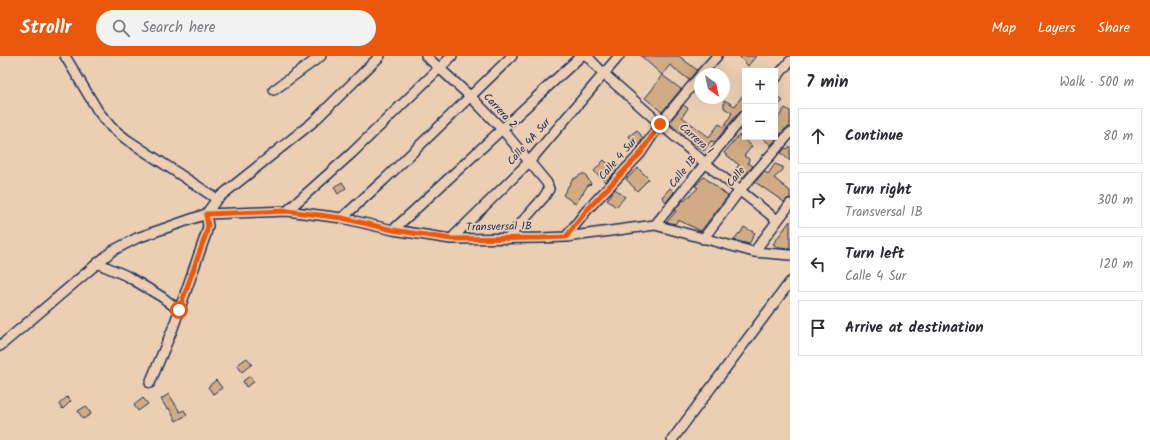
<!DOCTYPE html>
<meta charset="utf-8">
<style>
body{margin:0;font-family:Kalam,sans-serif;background:#f2f2f3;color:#2b2b33}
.controls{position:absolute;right:12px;top:12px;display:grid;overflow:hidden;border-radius:0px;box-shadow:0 4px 16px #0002}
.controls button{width:36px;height:36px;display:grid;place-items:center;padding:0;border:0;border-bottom:1px solid #e1e1e2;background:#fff;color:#2b2b33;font:20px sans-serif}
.compass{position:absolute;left:694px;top:12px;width:36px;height:36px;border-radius:50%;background:#fff;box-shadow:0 4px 16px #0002;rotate:147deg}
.stop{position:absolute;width:12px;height:12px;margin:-9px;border:3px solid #ea580c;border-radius:50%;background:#fff}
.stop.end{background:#ea580c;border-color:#fff;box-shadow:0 1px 4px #0008}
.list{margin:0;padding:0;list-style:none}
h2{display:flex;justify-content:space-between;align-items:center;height:52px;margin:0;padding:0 16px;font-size:17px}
h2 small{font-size:13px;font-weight:400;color:#7c7c81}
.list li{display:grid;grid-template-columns:26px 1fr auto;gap:12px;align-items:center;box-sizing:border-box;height:56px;margin:0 8px 8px;padding:0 8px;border:1px solid #e1e1e2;border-radius:0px}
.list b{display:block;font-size:15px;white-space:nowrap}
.list p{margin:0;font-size:13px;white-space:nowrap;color:#7c7c81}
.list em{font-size:13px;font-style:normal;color:#7c7c81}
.icon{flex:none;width:22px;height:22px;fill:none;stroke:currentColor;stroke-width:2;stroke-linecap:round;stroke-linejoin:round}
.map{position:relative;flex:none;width:790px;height:384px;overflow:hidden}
header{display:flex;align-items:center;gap:24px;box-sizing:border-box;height:56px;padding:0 20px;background:#ea580c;color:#fff}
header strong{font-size:19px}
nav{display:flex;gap:22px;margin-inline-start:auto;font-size:14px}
.search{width:280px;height:36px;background:#f2f2f3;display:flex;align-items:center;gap:10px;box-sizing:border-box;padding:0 14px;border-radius:22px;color:#7c7c81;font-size:15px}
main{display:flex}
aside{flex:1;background:#fff}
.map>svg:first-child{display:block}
.building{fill:#d1ab83;stroke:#1b2f5e}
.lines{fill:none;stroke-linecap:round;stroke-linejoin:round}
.minor-casing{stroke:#1b2f5e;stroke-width:12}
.minor{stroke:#eccfb3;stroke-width:9}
.route{stroke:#ea580c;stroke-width:5}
.labels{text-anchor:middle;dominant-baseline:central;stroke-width:3.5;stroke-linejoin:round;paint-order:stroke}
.street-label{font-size:11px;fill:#1b2f5e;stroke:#eccfb3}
</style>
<header>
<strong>Strollr</strong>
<div class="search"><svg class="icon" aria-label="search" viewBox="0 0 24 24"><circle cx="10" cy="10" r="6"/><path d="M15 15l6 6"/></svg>Search here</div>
<nav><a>Map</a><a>Layers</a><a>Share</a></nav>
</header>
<main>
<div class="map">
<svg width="790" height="384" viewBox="0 0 790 384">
<rect width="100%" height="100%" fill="#eccfb3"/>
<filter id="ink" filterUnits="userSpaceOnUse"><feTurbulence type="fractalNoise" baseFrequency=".025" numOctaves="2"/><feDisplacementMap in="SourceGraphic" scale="8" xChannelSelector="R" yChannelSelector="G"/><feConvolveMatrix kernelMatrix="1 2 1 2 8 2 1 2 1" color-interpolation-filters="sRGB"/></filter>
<g filter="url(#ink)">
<path class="building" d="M 641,0 L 679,0 L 697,14 L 689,24 L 670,9 L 662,19 L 681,33 L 662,56 L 645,42 L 651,35 L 662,19 Z
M 739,0 L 756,0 L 748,10 Z
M 745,36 L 745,53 L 740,55 L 715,86 L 711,85 L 704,95 L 686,82 L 669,67 L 683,49 L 688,52 L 682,61 L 709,81 L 719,68 L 724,71 L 732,57 L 724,52 L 724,44 L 735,50 Z
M 775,39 L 783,45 L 775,52 Z
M 785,52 L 790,55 L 790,71 L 785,73 L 771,89 L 761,81 L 775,81 L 775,66 Z
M 637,74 L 643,82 L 637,92 L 629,80 Z
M 739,79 L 752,90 L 744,100 L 749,103 L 748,107 L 753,110 L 742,123 L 732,117 L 739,109 L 724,97 Z
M 790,90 L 790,105 L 781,97 L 785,92 L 787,93 Z
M 604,104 L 616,115 L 605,126 L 594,115 Z
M 775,108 L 783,111 L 783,114 L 774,122 L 790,135 L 790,142 L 787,143 L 784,146 L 755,126 L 763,117 L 765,116 L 768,118 Z
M 638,112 L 649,123 L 637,135 L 626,123 Z
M 582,118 L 585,118 L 591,128 L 588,129 L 576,148 L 563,139 L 572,124 Z
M 704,121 L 728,140 L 701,175 L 678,164 L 675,168 L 667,166 L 676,155 L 675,154 L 683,144 L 684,145 L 698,132 L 695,130 Z
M 342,126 L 346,132 L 338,138 L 334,131 Z
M 670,132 L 674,136 L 666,146 L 662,141 Z
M 615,133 L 625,141 L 616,151 L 607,144 Z
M 790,165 L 790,193 L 779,192 L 773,188 Z
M 744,171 L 755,177 L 749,188 L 734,184 L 739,177 L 740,178 Z
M 247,302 L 252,308 L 242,316 L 237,309 Z
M 250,320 L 254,326 L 246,331 L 243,325 Z
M 216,324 L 222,332 L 213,338 L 208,331 Z
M 169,338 L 180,356 L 184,354 L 187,359 L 176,365 L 169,352 L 167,353 L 161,343 Z
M 67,341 L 71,345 L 63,353 L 59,348 Z
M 143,342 L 148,348 L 138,355 L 134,349 Z
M 86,350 L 91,358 L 83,363 L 78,355 Z"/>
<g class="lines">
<defs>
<path id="minor" d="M 65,0 L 98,55 L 111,71 L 126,83 L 217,143
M 426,0 L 471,41 L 502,73 L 547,127 L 549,133 L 544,141 L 507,183
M 587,0 L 604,18 L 705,107 L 777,164
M 701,18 L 717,0
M 775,23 L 790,5
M 274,34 L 321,0
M 287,155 L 352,97 L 452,0
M 206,158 L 287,155 L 342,162 L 393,174 L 451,183 L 541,182 L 566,181 L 655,169 L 754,196 L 790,199
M 342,162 L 384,124 L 512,0
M 655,169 L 745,59
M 393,174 L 581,0
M 566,181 L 587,154 L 640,98 L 660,68 L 700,20
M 451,183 L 529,106 L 619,0
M 703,183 L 740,134 L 790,77
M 754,196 L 790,148
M 97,207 L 127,220 L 162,241 L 179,254
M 0,290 L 112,195 L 137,182 L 206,158 L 217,143 L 313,66 L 380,0
M 150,327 L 173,272 L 206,178 L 208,170 L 206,158
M 672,384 L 790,226"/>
</defs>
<use href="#minor" class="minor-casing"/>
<use href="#minor" class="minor"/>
</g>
</g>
<g class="lines" filter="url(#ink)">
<path class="route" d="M 179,254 L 206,178 L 208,170 L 206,158 L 287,155 L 342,162 L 393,174 L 451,183 L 541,182 L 566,181 L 587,154 L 640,98 L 660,68"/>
</g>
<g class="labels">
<g class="street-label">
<text transform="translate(500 55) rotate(47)">Carrera 2</text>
<text transform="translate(696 83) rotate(41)">Carrera 1</text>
<text transform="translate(529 86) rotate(-48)">Calle 4A Sur</text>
<text transform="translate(618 103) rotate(-49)">Calle 4 Sur</text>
<text transform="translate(683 116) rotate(-51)">Calle 1B</text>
<text transform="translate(736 121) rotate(-50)">Calle</text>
<text transform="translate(499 171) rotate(-1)">Transversal 1B</text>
</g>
</g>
</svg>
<div class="controls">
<button>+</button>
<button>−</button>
</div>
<svg class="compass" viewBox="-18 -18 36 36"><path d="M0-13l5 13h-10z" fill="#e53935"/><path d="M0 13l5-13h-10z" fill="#7c7c81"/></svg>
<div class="stop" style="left:179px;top:254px"></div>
<div class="stop end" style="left:660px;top:68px"></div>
</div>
<aside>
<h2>7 min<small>Walk · 500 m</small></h2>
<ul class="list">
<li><svg class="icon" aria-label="ahead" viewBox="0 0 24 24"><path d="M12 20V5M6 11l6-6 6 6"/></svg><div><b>Continue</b></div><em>80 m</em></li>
<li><svg class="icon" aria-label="right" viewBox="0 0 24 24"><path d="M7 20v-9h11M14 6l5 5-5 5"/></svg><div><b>Turn right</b><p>Transversal 1B</p></div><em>300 m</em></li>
<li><svg class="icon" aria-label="left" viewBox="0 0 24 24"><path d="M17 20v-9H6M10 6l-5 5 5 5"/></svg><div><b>Turn left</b><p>Calle 4 Sur</p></div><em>120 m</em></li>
<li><svg class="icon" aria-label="arrive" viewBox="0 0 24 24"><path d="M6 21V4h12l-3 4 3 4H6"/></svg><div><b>Arrive at destination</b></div></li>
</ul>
</aside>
</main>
